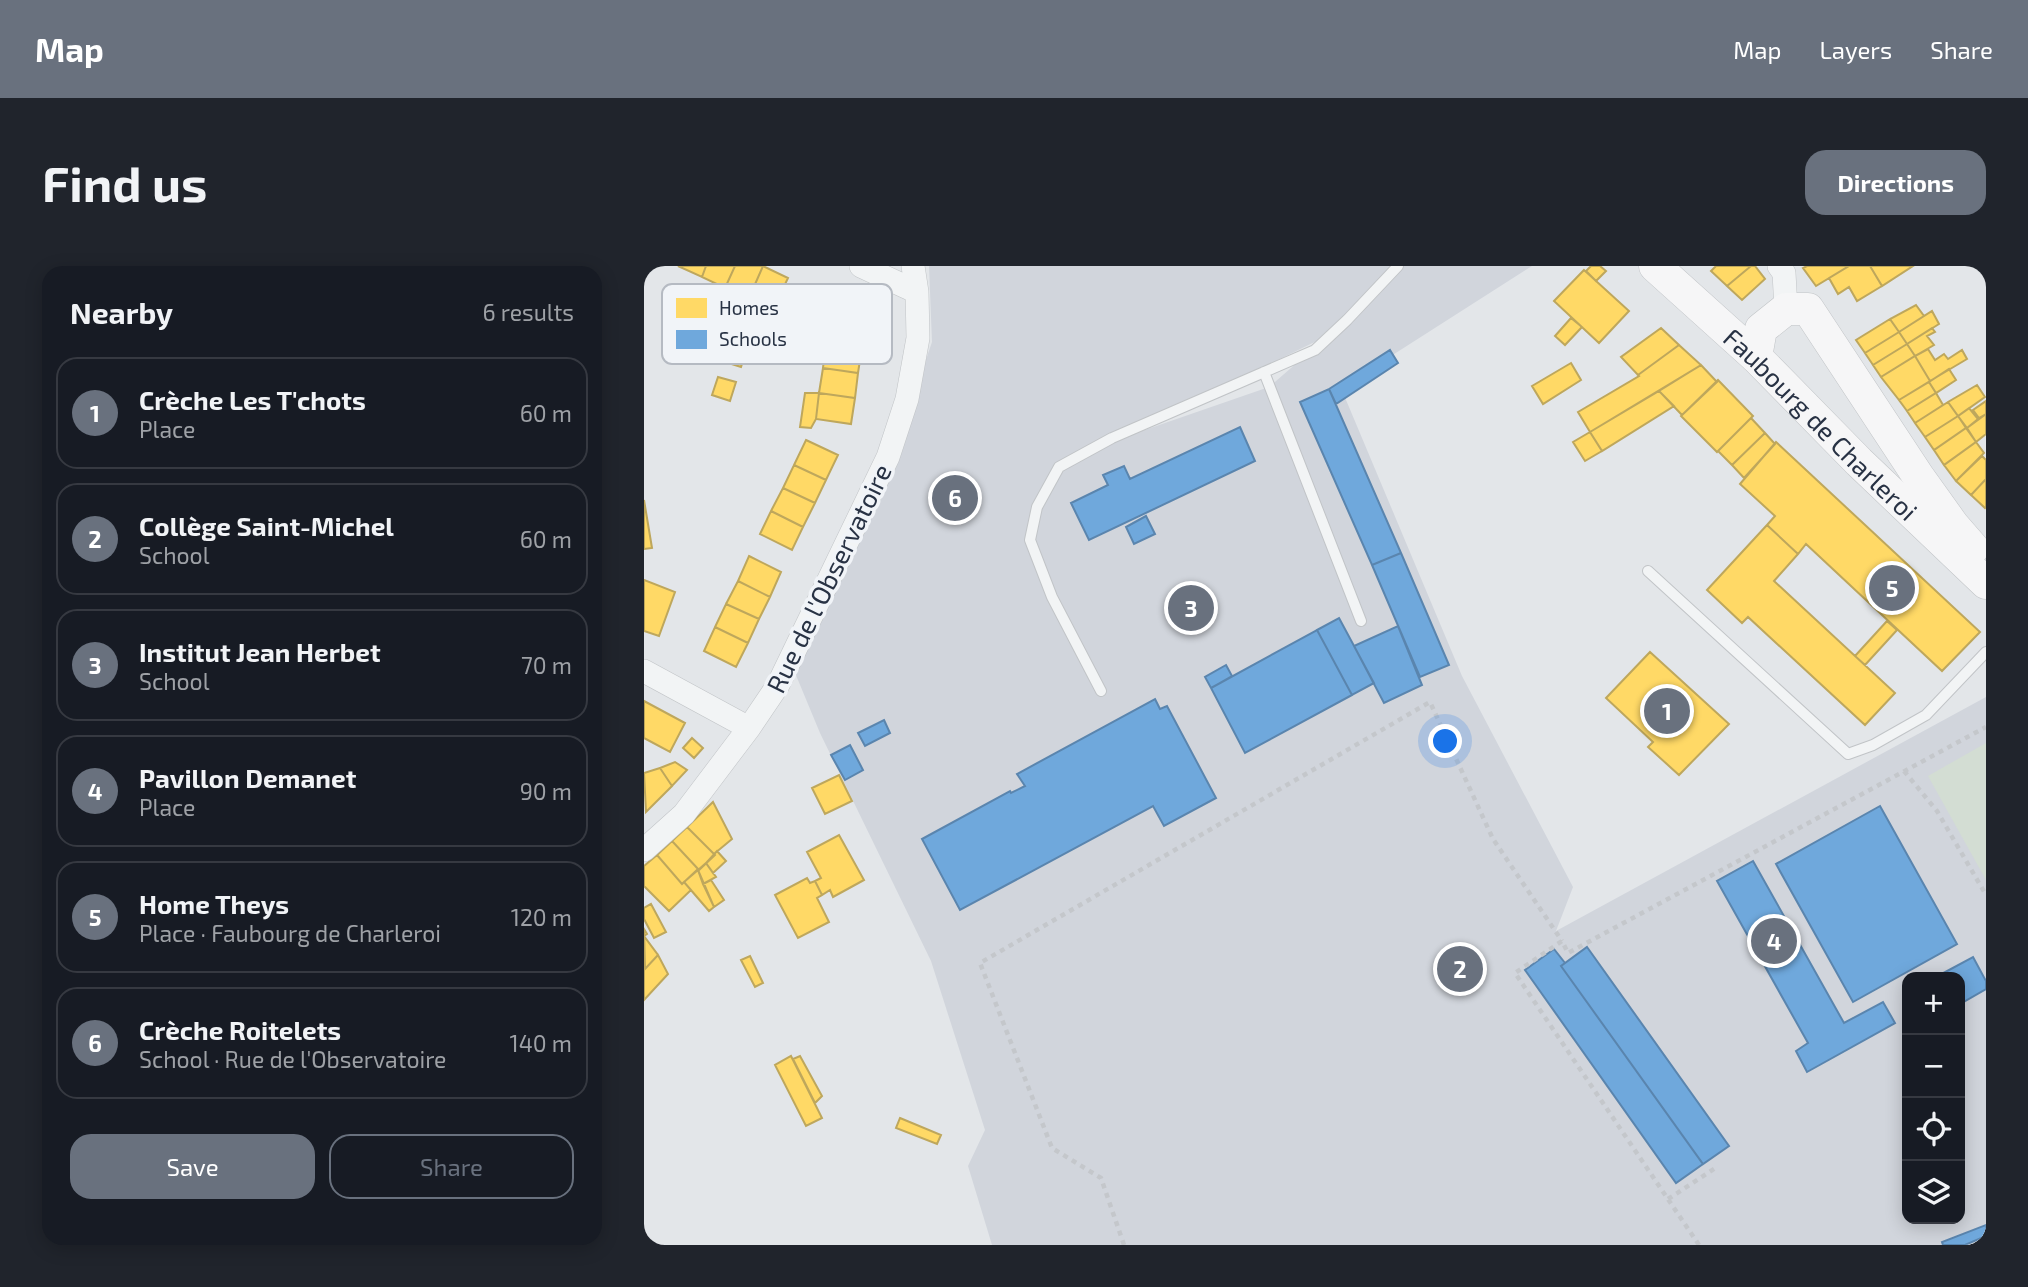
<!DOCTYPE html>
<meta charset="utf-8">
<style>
body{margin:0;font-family:"Exo 2",sans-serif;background:#20242c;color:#f1f3f6}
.controls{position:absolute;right:21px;bottom:21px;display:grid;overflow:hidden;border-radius:14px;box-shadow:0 4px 18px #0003}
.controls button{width:63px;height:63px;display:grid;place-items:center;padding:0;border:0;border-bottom:2px solid #363941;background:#171b24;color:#f1f3f6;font:35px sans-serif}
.you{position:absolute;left:802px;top:476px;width:24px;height:24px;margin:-18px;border:5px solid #fff;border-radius:50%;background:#1a73e8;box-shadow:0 0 0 10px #1a73e833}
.badge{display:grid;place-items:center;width:46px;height:46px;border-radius:50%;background:#69717e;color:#fff;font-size:23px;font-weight:700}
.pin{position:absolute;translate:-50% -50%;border:4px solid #fff;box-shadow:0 2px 7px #0006}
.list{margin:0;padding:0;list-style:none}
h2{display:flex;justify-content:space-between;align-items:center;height:91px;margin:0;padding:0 28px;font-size:30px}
h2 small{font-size:23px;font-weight:400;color:#9ea1a6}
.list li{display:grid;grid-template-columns:46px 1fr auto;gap:21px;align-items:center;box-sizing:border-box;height:112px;margin:0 14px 14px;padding:0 14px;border:2px solid #363941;border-radius:21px}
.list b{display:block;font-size:26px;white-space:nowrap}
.list p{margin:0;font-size:23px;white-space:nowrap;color:#9ea1a6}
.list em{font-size:23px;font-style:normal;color:#9ea1a6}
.actions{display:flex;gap:14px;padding:21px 28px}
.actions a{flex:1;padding:16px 0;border:2px solid #69717e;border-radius:21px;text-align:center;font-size:24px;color:#69717e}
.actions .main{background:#69717e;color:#fff}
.icon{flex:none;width:38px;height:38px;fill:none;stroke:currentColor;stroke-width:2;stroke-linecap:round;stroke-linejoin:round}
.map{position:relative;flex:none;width:1342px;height:979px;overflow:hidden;border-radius:21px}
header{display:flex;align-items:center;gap:42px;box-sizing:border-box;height:98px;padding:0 35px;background:#69717e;color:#fff}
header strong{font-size:33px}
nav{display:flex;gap:38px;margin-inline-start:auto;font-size:24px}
.intro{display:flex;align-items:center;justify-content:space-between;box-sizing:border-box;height:168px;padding:0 42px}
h1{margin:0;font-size:49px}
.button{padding:18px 32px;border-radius:21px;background:#69717e;color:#fff;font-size:24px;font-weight:700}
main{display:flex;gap:42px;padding:0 42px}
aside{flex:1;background:#171b24;border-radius:21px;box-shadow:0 4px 18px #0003}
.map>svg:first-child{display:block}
.built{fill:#d1d5dc;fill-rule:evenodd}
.green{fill:#d3ddd3}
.homes{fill:#ffd966;stroke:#bea75c;stroke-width:2}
.schools{fill:#6fa8dc;stroke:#5a85ae;stroke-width:2}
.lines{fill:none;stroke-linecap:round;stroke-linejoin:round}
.service-casing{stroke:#c1c4c7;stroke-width:12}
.minor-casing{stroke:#c1c4c7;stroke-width:24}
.secondary-casing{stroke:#c1c4c7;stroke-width:33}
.path{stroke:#c4c7cb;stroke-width:4.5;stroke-dasharray:5 5;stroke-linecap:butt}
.service{stroke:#f2f4f5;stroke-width:10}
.minor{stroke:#f2f4f5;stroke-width:23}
.secondary{stroke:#f6f6f7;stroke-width:32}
.labels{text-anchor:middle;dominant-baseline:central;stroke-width:7;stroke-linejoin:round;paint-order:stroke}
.street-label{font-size:26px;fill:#283244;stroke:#f1f4f8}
.key{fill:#f1f4f8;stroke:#b5bac2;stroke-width:2}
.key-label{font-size:19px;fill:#283244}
</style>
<header>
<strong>Map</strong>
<nav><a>Map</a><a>Layers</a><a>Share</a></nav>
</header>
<div class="intro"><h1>Find us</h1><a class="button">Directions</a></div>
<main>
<aside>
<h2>Nearby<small>6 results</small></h2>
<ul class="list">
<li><span class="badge">1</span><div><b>Crèche Les T'chots</b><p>Place</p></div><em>60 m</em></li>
<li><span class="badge">2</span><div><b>Collège Saint-Michel</b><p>School</p></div><em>60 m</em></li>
<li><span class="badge">3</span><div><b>Institut Jean Herbet</b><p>School</p></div><em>70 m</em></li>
<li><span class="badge">4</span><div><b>Pavillon Demanet</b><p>Place</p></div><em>90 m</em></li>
<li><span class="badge">5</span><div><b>Home Theys</b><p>Place · Faubourg de Charleroi</p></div><em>120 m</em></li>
<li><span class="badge">6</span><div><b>Crèche Roitelets</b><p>School · Rue de l'Observatoire</p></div><em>140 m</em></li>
</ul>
<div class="actions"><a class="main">Save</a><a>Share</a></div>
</aside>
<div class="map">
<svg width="1342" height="979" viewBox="0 0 1342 979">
<rect width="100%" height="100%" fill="#e3e6e9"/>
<path class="built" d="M 285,0 L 888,0 L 697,122 L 818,410 L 929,621 L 912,665 L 1342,431 L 1342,979 L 348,979 L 324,900 L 341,864 L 287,695 L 176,467 L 149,402 L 195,292 L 229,250 L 288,76 ZM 685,69 L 625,121 L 469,175 L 469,174 ZM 1263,711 L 1316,711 L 1316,953 L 1263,953 Z"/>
<path class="green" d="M 1342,477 L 1342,614 L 1284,510 Z"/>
<path class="homes" d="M 34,0 L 62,0 L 58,11 Z
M 62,0 L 91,0 L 81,22 L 58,11 Z
M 91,0 L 119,0 L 105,32 L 81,22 Z
M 119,0 L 144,12 L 129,44 L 105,32 Z
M 947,0 L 956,0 L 962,5 L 952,15 L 942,5 Z
M 1072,0 L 1107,0 L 1083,20 L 1067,5 Z
M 1107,0 L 1111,0 L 1121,13 L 1098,34 L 1083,20 Z
M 1163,0 L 1205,0 L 1172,20 L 1159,2 Z
M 1205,0 L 1226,0 L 1238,20 L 1213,35 L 1205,21 L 1194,28 L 1185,12 Z
M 1226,0 L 1269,0 L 1238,20 Z
M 940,4 L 985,45 L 955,77 L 910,35 Z
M 1272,39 L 1280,50 L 1255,66 L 1246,53 Z
M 1288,45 L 1295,58 L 1263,78 L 1255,66 Z
M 927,52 L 938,61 L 921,79 L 911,70 Z
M 1246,53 L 1255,66 L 1221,87 L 1212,74 Z
M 1017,62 L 1035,79 L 994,109 L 977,91 Z
M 1288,62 L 1291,66 L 1283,70 L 1290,79 L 1271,90 L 1263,78 Z
M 1255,66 L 1263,78 L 1229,99 L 1221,87 Z
M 182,76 L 218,81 L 214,107 L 179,102 Z
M 1263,78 L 1271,90 L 1237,111 L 1229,99 Z
M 1035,79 L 1057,99 L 946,166 L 934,146 L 995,110 L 994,109 Z
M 80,80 L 101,88 L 97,101 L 75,94 Z
M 1284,83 L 1291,94 L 1300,88 L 1304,93 L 1318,84 L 1323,93 L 1286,115 L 1271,90 Z
M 1271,90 L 1286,115 L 1255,134 L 1237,111 Z
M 927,97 L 937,114 L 899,138 L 888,120 Z
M 1057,99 L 1073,116 L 1038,149 L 1015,125 Z
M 179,102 L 214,107 L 211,132 L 175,127 Z
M 1305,103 L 1312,114 L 1292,127 L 1285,116 Z
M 74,111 L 92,116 L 86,135 L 68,129 Z
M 1074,114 L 1109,150 L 1073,186 L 1037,150 Z
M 1285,116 L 1292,127 L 1263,145 L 1255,134 Z
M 1333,119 L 1341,131 L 1314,150 L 1304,136 Z
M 1015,125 L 1030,140 L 958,185 L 946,166 Z
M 161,127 L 175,127 L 172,153 L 167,162 L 156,161 Z
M 175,127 L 211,132 L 207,158 L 172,153 Z
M 1292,127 L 1299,139 L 1271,157 L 1263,145 Z
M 1342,135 L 1342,148 L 1335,152 L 1329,144 Z
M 1304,136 L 1314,150 L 1281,171 L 1271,157 Z
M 1325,142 L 1334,153 L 1323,162 L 1314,150 Z
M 1342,148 L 1342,168 L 1332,176 L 1323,162 Z
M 1314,150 L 1322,162 L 1290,184 L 1281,171 Z
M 1107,152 L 1121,167 L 1088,199 L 1074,185 Z
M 1322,162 L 1332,176 L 1300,199 L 1290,184 Z
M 946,166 L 958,185 L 941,195 L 929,176 Z
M 1121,167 L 1131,178 L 1100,212 L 1088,199 Z
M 162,174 L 194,189 L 182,214 L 150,199 Z
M 1132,176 L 1336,366 L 1298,405 L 1162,278 L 1154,288 L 1123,259 L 1131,250 L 1096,218 Z
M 1332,176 L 1340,187 L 1312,215 L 1300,199 Z
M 1338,190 L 1342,194 L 1342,213 L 1327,229 L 1312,215 Z
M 150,199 L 182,214 L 171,237 L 139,222 Z
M 1342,213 L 1342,241 L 1341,242 L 1327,229 Z
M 139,222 L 171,237 L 159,261 L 127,245 Z
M 0,234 L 8,282 L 0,283 Z
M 127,245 L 159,261 L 148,284 L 116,268 Z
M 1123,259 L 1154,288 L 1130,315 L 1251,427 L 1221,459 L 1104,351 L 1098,357 L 1063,324 Z
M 105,290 L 137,306 L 126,331 L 94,315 Z
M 0,314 L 31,326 L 15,370 L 0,365 Z
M 94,315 L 126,331 L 115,353 L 82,338 Z
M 82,338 L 115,353 L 104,377 L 71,361 Z
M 1243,355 L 1253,364 L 1221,399 L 1211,390 Z
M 71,361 L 104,377 L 92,401 L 60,385 Z
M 1006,386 L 1085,458 L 1035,509 L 1004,481 L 1009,476 L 962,432 Z
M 0,435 L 41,457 L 26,486 L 0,472 Z
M 48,472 L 59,482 L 50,492 L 39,482 Z
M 31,496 L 43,504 L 28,520 L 16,502 Z
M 16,502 L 28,520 L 2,546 L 0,507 Z
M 195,509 L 208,535 L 181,548 L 168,522 Z
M 69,536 L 88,573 L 70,588 L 43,561 Z
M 43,561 L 71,589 L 55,604 L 28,575 Z
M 195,569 L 220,614 L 189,631 L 186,624 L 178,629 L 171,615 L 177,612 L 163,586 Z
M 28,575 L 54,603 L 38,618 L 13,589 Z
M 73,585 L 82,595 L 69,607 L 62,597 Z
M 13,589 L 38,618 L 40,616 L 47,624 L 25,645 L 0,620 L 0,600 Z
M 62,597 L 72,611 L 59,618 L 54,604 Z
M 54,604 L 70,641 L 65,645 L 40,616 Z
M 163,612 L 166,617 L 171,615 L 178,629 L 173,632 L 185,656 L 154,672 L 131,629 Z
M 67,614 L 80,634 L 70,641 L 59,618 Z
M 7,638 L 22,666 L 10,672 L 0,653 L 0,642 Z
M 0,663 L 3,668 L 0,670 L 14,689 L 1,703 Z
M 14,689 L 24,708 L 0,734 L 0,704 Z
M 106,690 L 119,717 L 111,721 L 97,694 Z
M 147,790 L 178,852 L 162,860 L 131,799 Z
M 156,790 L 178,830 L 171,837 L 149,793 Z
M 256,852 L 297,869 L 293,878 L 252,862 Z"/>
<path class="schools" d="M 746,84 L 754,97 L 692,138 L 685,123 Z
M 685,123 L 757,287 L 728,299 L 656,136 Z
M 596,161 L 611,195 L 445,274 L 427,237 L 464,219 L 459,209 L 480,200 L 486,213 Z
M 502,250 L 511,268 L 490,278 L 482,261 Z
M 757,287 L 805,399 L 776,411 L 728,299 Z
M 695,352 L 730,417 L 708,429 L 673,364 Z
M 754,360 L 778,419 L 740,437 L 710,380 Z
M 673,364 L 708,429 L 601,487 L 567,422 Z
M 582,399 L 588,410 L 567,422 L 561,411 Z
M 511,433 L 516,443 L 523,440 L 572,532 L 520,560 L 509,540 L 316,644 L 278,573 L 366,525 L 367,527 L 381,520 L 373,508 Z
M 240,454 L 246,467 L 221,480 L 214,467 Z
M 206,479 L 219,504 L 201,514 L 187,489 Z
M 1236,540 L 1313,678 L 1209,736 L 1132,598 Z
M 1109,595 L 1200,757 L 1239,736 L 1251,757 L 1163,806 L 1152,785 L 1164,777 L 1073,615 Z
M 943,681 L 1085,880 L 1059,898 L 917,700 Z
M 910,683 L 921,697 L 917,700 L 1059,898 L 1032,917 L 881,704 Z
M 1329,691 L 1342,715 L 1342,723 L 1316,738 L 1316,711 L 1292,711 Z
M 1342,959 L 1342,970 L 1321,979 L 1299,979 L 1298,976 Z"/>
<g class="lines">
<defs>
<path id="service" d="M 620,106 L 717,355
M 1004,305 L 1204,488 L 1229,479 L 1282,449 L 1342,386
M 457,425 L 408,331 L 386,274 L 393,241 L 415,201 L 468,172 L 671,84 L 703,54 L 754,0"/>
<path id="minor" d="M 217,0 L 273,26
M 1135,0 L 1140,7 L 1142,43
M 0,405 L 105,462
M 0,584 L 40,548 L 105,462 L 134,419 L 244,191 L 263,133 L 274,72 L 273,26 L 269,0"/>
<g id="secondary">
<path id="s1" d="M 1011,0 L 1112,91 L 1215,196 L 1342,317"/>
<path d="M 1112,91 L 1117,63 L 1142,43 L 1164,43 L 1274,210 L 1309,259 L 1329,282"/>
</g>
</defs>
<use href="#service" class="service-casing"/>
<use href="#minor" class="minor-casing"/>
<use href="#secondary" class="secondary-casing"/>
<path class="path" d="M 1260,505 L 1293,545 L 1342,629
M 1024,933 L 1073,901
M 480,979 L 457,912 L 408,882 L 336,697 L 786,436 L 849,573 L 918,675
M 1055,979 L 871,707 L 918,675 L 924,687 L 1342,461"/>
<use href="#service" class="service"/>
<use href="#minor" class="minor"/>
<use href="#secondary" class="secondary"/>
</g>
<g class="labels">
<g class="street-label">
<text stroke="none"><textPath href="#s1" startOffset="229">Faubourg de Charleroi</textPath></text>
<text transform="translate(184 312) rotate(-64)">Rue de l'Observatoire</text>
</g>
</g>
<rect x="18" y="18" width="230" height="80" rx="10" class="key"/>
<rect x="32" y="32" width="31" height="20" fill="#ffd966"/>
<rect x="32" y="64" width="31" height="19" fill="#6fa8dc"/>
<g class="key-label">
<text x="75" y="49">Homes</text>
<text x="75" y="80">Schools</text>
</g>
</svg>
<div class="controls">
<button>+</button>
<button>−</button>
<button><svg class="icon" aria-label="locate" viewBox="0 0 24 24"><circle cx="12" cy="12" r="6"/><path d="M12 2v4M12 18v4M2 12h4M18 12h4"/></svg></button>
<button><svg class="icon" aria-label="layers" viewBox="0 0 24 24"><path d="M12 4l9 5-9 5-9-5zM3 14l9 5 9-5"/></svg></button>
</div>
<div class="you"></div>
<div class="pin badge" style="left:1023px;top:445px">1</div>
<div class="pin badge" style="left:816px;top:703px">2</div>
<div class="pin badge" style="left:547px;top:342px">3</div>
<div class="pin badge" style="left:1130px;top:675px">4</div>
<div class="pin badge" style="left:1248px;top:322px">5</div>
<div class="pin badge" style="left:311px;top:232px">6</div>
</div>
</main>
